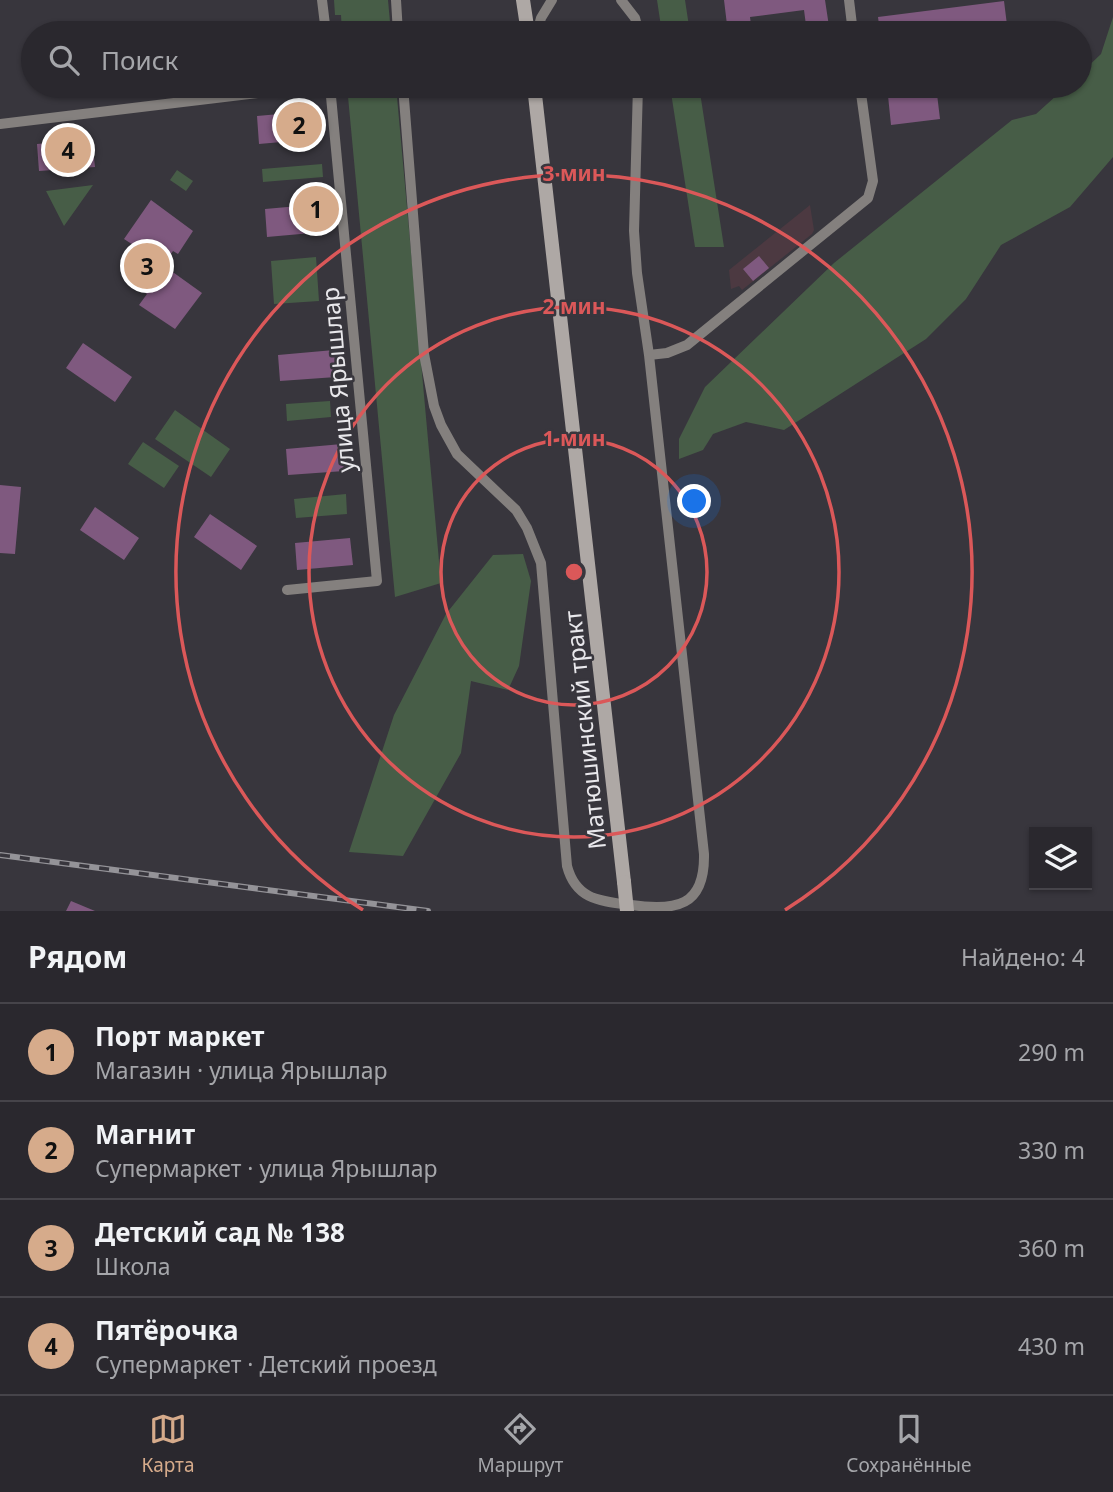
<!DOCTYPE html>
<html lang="ru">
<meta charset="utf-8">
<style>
body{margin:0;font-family:"Noto Sans",sans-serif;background:#323036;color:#f1f3f6}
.controls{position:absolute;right:21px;bottom:21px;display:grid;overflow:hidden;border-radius:0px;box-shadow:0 2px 5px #0004}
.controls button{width:63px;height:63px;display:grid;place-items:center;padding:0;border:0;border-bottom:2px solid #46444a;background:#2a282e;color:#f1f3f6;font:35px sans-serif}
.you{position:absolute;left:695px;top:502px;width:24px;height:24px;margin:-18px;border:5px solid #fff;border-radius:50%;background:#1a73e8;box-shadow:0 0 0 10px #1a73e833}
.badge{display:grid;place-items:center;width:46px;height:46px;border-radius:50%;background:#d6ab8b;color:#111;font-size:23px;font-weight:700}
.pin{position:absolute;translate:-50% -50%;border:4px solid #fff;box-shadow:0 2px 7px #0006}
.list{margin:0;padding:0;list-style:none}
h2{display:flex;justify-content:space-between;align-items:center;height:91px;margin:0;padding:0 28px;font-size:30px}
h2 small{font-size:23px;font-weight:400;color:#a5a6aa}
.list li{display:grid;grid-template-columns:46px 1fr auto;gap:21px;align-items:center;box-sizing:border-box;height:98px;padding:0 28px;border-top:2px solid #46444a}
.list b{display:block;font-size:26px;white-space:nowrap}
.list p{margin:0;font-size:23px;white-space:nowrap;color:#a5a6aa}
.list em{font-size:23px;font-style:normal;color:#a5a6aa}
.icon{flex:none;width:38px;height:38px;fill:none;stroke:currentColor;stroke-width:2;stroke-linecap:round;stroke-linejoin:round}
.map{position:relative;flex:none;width:1113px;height:911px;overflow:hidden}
.search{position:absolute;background:#2a282e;box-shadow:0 2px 5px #0004;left:21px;right:21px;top:21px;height:77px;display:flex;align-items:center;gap:18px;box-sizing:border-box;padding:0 24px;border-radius:38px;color:#a5a6aa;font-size:26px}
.sheet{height:483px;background:#2a282e}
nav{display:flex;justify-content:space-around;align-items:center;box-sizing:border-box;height:98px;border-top:2px solid #46444a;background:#2a282e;font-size:19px;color:#a5a6aa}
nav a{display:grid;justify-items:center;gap:4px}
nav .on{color:#d6ab8b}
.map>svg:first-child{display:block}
.industrial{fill:#4c3941}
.green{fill:#475d47}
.building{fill:#7f597f}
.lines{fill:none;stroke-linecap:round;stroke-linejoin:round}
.street{stroke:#84807e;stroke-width:10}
.secondary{stroke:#aea8a5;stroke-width:14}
.rail-casing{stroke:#949398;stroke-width:6}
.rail{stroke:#38363d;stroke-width:3.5;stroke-dasharray:10;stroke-linecap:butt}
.secondary-bridge{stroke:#aea8a5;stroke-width:14}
.ring{fill:none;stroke:#db5859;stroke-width:3.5}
.labels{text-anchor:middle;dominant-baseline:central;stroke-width:5;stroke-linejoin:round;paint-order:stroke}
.street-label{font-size:24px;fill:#e9e8ec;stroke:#38363d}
.centre{fill:#db5859;stroke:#38363d;stroke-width:3.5}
.ring-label{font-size:21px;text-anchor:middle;font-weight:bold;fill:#db5859;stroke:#38363d;stroke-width:5;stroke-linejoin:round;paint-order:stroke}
</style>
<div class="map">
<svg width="1113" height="911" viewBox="0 0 1113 911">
<rect width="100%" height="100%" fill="#38363d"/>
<path class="industrial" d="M 810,205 L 814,230 L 812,234 L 742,290 L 739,286 L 731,289 L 729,270 Z"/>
<path class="green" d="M 334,0 L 388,0 L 391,33 L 342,33 L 341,15 L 335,15 Z
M 657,0 L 685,0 L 690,33 L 662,33 Z
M 1113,17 L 1113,157 L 1070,207 L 1001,245 L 966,299 L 926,339 L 784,430 L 746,422 L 713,434 L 703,450 L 679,459 L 679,439 L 705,387 L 834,263 L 1012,120 L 1036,114 L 1067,86 L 1080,86 L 1080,74 L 1101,54 Z
M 347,86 L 396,86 L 441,583 L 395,597 Z
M 670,86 L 699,86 L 724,247 L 695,247 Z
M 322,164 L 323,177 L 263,182 L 262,169 Z
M 177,170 L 193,181 L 186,191 L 170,180 Z
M 93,185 L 64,226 L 46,191 Z
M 316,257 L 319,301 L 274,304 L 271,261 Z
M 330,401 L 331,417 L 287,421 L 286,404 Z
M 175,410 L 230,449 L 211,477 L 155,439 Z
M 143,442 L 179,466 L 164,488 L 128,464 Z
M 346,494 L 347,514 L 296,518 L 294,499 Z
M 523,554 L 531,581 L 519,666 L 508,690 L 471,681 L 461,753 L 403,856 L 349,852 L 394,715 L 446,614 L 493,555 Z"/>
<path class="building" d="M 724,0 L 825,0 L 830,33 L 807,33 L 804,10 L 750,17 L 752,33 L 728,33 Z
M 1004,1 L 1008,33 L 984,33 L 984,31 L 965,33 L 880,33 L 878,17 Z
M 887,86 L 908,86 L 909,98 L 937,94 L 940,119 L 891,125 Z
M 313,111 L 315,139 L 259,144 L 257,116 Z
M 92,139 L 95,167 L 39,171 L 37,144 Z
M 151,200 L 193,231 L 178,254 L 173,251 L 163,265 L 202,293 L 175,329 L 139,305 L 147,294 L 141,290 L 147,282 L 131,271 L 144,252 L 124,239 Z
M 321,204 L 323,232 L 267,237 L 265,209 Z
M 759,256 L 769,268 L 753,281 L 743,269 Z
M 83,343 L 132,377 L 115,402 L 66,368 Z
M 334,350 L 336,377 L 280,381 L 278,355 Z
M 342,444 L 344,471 L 288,475 L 286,449 Z
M 0,485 L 21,487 L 15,554 L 0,553 Z
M 95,507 L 139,538 L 124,560 L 80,530 Z
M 210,514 L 257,546 L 241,570 L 194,537 Z
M 350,538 L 353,565 L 297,570 L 295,543 Z
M 71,901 L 95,911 L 66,911 Z"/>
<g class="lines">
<path class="street" d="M 322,0 L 326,33
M 396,0 L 398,33
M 621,0 L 635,18 L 639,33
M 849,0 L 853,33
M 537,33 L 541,18 L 552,0
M 403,86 L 424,354 L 434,406 L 441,425 L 457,454 L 516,510 L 527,528 L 541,563 L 567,866 C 576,900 600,901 631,905 C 676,911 705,907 704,854 L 649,355 L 637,273 L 634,231 L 638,86
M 0,124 L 315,86
M 649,355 L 667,353 L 687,345 L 868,198 L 873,181 L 860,86
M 287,590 L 377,581 L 330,86"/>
<path class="secondary" d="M 523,0 L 528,33
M 534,86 L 624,882"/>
<defs>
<path id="rail" d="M 0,855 L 428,911"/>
</defs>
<use href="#rail" class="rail-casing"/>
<use href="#rail" class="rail"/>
<path class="secondary-bridge" d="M 624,882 L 627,911"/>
</g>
<g class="ring">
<circle cx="574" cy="572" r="133"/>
<circle cx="574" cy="572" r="265"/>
<path d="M363 910A398 398 0 1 1 785 910"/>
</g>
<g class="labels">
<g class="street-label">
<text transform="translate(337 380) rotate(-95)">улица Ярышлар</text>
<text transform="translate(584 730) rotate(-96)">Матюшинский тракт</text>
</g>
</g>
<circle cx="574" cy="572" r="10" class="centre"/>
<g class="ring-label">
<text x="574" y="181">3 мин</text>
<text x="574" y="314">2 мин</text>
<text x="574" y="446">1 мин</text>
</g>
</svg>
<div class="controls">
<button><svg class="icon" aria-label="layers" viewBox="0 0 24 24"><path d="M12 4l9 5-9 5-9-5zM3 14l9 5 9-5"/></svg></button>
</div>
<div class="you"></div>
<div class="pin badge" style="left:316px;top:209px">1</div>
<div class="pin badge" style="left:299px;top:125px">2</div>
<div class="pin badge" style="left:147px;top:266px">3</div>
<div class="pin badge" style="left:68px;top:150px">4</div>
<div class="search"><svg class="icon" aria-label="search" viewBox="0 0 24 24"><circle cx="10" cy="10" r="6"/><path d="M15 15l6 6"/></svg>Поиск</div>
</div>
<section class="sheet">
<h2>Рядом<small>Найдено: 4</small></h2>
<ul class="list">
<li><span class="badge">1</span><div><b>Порт маркет</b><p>Магазин · улица Ярышлар</p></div><em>290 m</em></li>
<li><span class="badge">2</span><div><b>Магнит</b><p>Супермаркет · улица Ярышлар</p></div><em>330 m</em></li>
<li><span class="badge">3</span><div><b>Детский сад № 138</b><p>Школа</p></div><em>360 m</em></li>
<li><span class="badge">4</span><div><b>Пятёрочка</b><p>Супермаркет · Детский проезд</p></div><em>430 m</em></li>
</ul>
</section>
<nav>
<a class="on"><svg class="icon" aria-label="map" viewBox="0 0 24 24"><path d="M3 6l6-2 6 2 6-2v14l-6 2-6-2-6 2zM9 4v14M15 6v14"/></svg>Карта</a>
<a><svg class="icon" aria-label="directions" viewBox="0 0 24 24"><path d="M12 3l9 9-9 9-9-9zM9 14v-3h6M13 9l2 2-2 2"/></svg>Маршрут</a>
<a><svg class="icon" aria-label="saved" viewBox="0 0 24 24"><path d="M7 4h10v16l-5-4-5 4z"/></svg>Сохранённые</a>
</nav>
